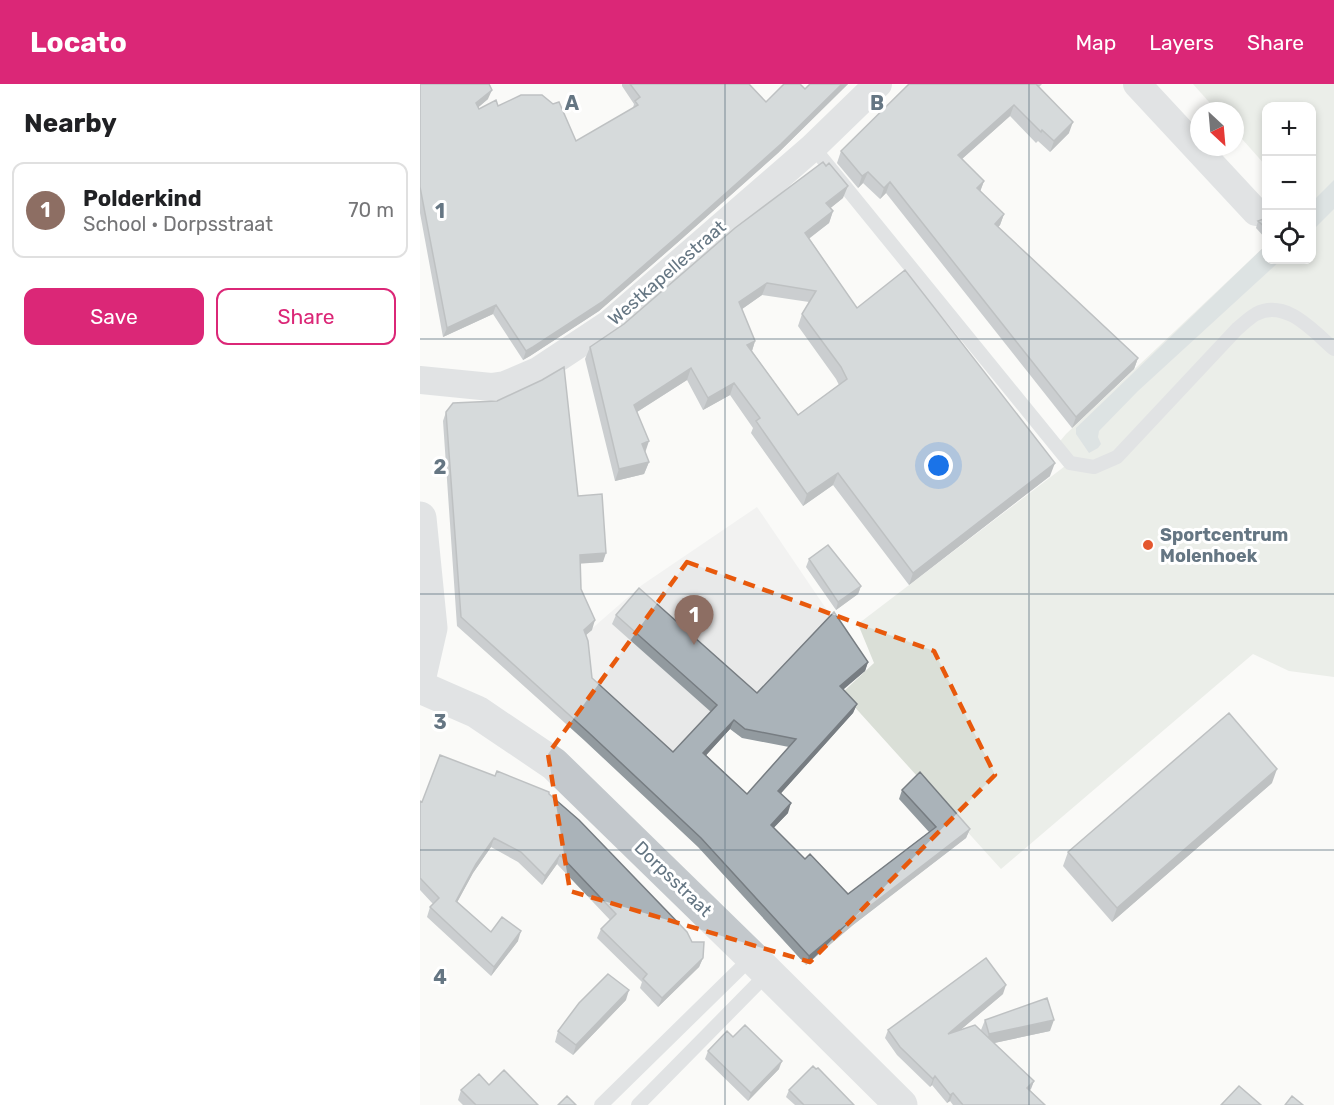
<!DOCTYPE html>
<meta charset="utf-8">
<style>
body{margin:0;font-family:Rubik,sans-serif;background:#f6f6f6;color:#202124}
.controls{position:absolute;right:18px;top:18px;display:grid;overflow:hidden;border-radius:12px;box-shadow:0 3px 9px #0003}
.controls button{width:54px;height:54px;display:grid;place-items:center;padding:0;border:0;border-bottom:2px solid #e0e0e0;background:#fff;color:#202124;font:30px sans-serif}
.compass{position:absolute;left:770px;top:18px;width:54px;height:54px;border-radius:50%;background:#fff;box-shadow:0 3px 9px #0003;rotate:154deg}
.you{position:absolute;left:519px;top:382px;width:21px;height:21px;margin:-15px;border:4px solid #fff;border-radius:50%;background:#1a73e8;box-shadow:0 0 0 9px #1a73e833}
.badge{display:grid;place-items:center;width:39px;height:39px;border-radius:50%;background:#db2777;color:#fff;font-size:20px;font-weight:700}
.pin{position:absolute;translate:-50% -50px;filter:drop-shadow(0 2px 3px #0008)}
.pin::after{content:'';position:absolute;top:32px;width:21px;height:18px;background:inherit;clip-path:polygon(0 0,100% 0,50% 100%)}
.list{margin:0;padding:0;list-style:none}
h2{display:flex;justify-content:space-between;align-items:center;height:78px;margin:0;padding:0 24px;font-size:26px}
h2 small{font-size:20px;font-weight:400;color:#757577}
.list li{display:grid;grid-template-columns:39px 1fr auto;gap:18px;align-items:center;box-sizing:border-box;height:96px;margin:0 12px 12px;padding:0 12px;border:2px solid #e0e0e0;border-radius:12px}
.list b{display:block;font-size:22px;white-space:nowrap}
.list p{margin:0;font-size:20px;white-space:nowrap;color:#757577}
.list em{font-size:20px;font-style:normal;color:#757577}
.actions{display:flex;gap:12px;padding:18px 24px}
.actions a{flex:1;padding:14px 0;border:2px solid #db2777;border-radius:12px;text-align:center;font-size:21px;color:#db2777}
.actions .main{background:#db2777;color:#fff}
.icon{flex:none;width:33px;height:33px;fill:none;stroke:currentColor;stroke-width:2;stroke-linecap:round;stroke-linejoin:round}
.map{position:relative;flex:none;width:914px;height:1021px;overflow:hidden}
header{display:flex;align-items:center;gap:36px;box-sizing:border-box;height:84px;padding:0 30px;background:#db2777;color:#fff}
header strong{font-size:28px}
nav{display:flex;gap:33px;margin-inline-start:auto;font-size:21px}
main{display:flex}
aside{flex:1;background:#fff}
.map>svg:first-child{display:block}
.built{fill:#e8e9e9}
.green{fill:#dadfd7}
.water{fill:#bbc7cb}
.lines{fill:none;stroke-linecap:round;stroke-linejoin:round}
.service{stroke:#c3c8cc;stroke-width:14}
.minor{stroke:#c3c8cc;stroke-width:28}
.tertiary{stroke:#c3c8cc;stroke-width:33}
.wall{fill:#929a9f;fill-rule:evenodd}
.shaded-wall{fill:#777d82}
.building{fill:#aab3b9;stroke:#777d82;stroke-width:1.5;fill-rule:evenodd}
.marked{fill:none;stroke:#e8590c;stroke-width:4.5;stroke-dasharray:12 8;stroke-linejoin:round}
.grid{fill:none;stroke:#657683;stroke-width:1.5;stroke-opacity:0.55}
.poi-dot{fill:#e4572e;stroke:#fff;stroke-width:2}
.labels{text-anchor:middle;dominant-baseline:central;stroke-width:6;stroke-linejoin:round;paint-order:stroke}
.street-label{font-size:18px;fill:#657683;stroke:#fff}
.poi-label{font-size:18px;font-weight:bold;fill:#657683;stroke:#fff;text-anchor:start}
.grid-label{font-size:20px;text-anchor:middle;font-weight:bold;fill:#657683;stroke:#fff;stroke-width:6;stroke-linejoin:round;paint-order:stroke}
</style>
<header>
<strong>Locato</strong>
<nav><a>Map</a><a>Layers</a><a>Share</a></nav>
</header>
<main>
<aside>
<h2>Nearby<small></small></h2>
<ul class="list">
<li><span class="badge" style="background:#8d6e63">1</span><div><b>Polderkind</b><p>School · Dorpsstraat</p></div><em>70 m</em></li>
</ul>
<div class="actions"><a class="main">Save</a><a>Share</a></div>
</aside>
<div class="map">
<svg width="914" height="1021" viewBox="0 0 914 1021">
<rect width="100%" height="100%" fill="#fafaf8"/>
<path class="built" d="M 337,423 L 411,532 L 251,709 L 212,644 L 183,674 L 165,657 L 160,555 L 222,501 Z"/>
<path class="green" d="M 773,0 L 914,0 L 914,593 L 869,587 L 833,570 L 581,785 L 422,609 L 454,579 L 438,540 L 649,379 L 636,362 L 646,350 L 846,161 L 846,176 L 892,176 L 892,22 L 846,22 L 846,82 L 815,47 L 815,27 L 797,27 Z"/>
<path class="water" d="M 914,96 L 914,125 L 892,147 L 892,118 Z
M 846,161 L 846,176 L 861,176 L 718,307 L 679,347 L 678,353 L 681,360 L 678,364 L 669,369 L 656,350 L 656,344 Z"/>
<g class="lines">
<path class="service" d="M 393,63 L 650,379 L 674,383 L 697,373 L 817,245 C 823,240 829,234 836,230 C 866,214 894,248 914,265
M 181,1021 L 332,873
M 218,1021 L 348,889"/>
<path class="minor" d="M 717,0 L 836,128
M 0,296 L 71,303 L 85,301 L 118,287 L 189,240 L 393,63 L 458,0"/>
<path class="tertiary" d="M 0,434 L 11,544 L 0,592
M 0,603 L 57,628 L 134,680 L 332,873 L 481,1021"/>
</g>
<path class="wall" d="M 0,0 L 68,15 L 58,23 L 59,25 L 78,22 L 156,57 L 213,24 L 214,20 L 202,2 L 202,0 L 329,0 L 346,18 L 385,5 L 390,0 L 428,0 L 358,69 L 257,159 L 179,227 L 110,272 L 103,276 L 73,230 L 23,253 L 0,129 Z
M 489,0 L 622,0 L 619,3 L 649,49 L 630,68 L 618,57 L 616,59 L 590,32 L 542,75 L 564,97 L 560,107 L 584,130 L 580,141 L 578,143 L 718,274 L 714,285 L 652,344 L 466,109 L 460,115 L 443,99 L 438,104 L 417,79 L 421,67 Z
M 423,114 L 410,124 L 413,127 L 409,139 L 389,154 L 437,224 L 630,392 L 489,501 L 413,401 L 383,422 L 331,349 L 333,344 L 310,311 L 283,326 L 267,296 L 217,328 L 225,369 L 229,378 L 224,390 L 195,397 L 165,275 L 170,263 ZM 342,211 L 389,218 L 382,230 L 378,242 L 416,295 L 419,301 L 378,331 L 332,267 L 335,257 L 322,225 Z
M 846,134 L 846,155 L 836,144 L 838,137 Z
M 26,328 L 158,412 L 183,478 L 160,479 L 161,505 L 172,546 L 166,551 L 172,594 L 253,668 L 291,628 L 192,540 L 196,531 L 337,609 L 448,578 L 445,587 L 423,605 L 437,620 L 433,629 L 361,709 L 368,729 L 353,744 L 385,775 L 428,810 L 509,748 L 479,715 L 482,706 L 550,745 L 546,754 L 433,841 L 386,881 L 278,763 L 165,657 L 37,542 L 23,337 ZM 310,645 L 322,654 L 369,663 L 327,710 L 286,671 Z
M 389,475 L 441,502 L 438,510 L 416,526 L 386,483 Z
M 75,692 L 129,710 L 272,858 L 283,874 L 279,883 L 238,923 L 220,904 L 222,898 L 177,854 L 181,845 L 190,836 L 137,780 L 122,801 L 98,778 L 71,763 L 53,789 L 37,818 L 71,848 L 98,857 L 71,892 L 7,833 L 10,823 L 13,820 L 0,806 L 0,717 L 2,718 Z
M 852,699 L 692,838 L 643,782 L 648,768 Z
M 583,910 L 539,947 L 561,946 L 565,936 L 630,947 L 574,959 L 614,997 L 610,1006 L 625,1021 L 533,1021 L 530,1017 L 527,1019 L 512,1001 L 510,1003 L 477,971 L 465,954 L 468,946 Z
M 206,916 L 153,971 L 135,958 L 138,947 Z
M 313,953 L 359,985 L 328,1017 L 285,975 L 288,967 Z
M 69,1001 L 118,1021 L 43,1021 L 38,1016 L 41,1006 Z
M 369,1006 L 434,1021 L 375,1021 L 366,1013 Z"/>
<path class="shaded-wall" d="M 422,0 L 428,0 L 358,69 L 257,159 L 179,227 L 110,272 L 103,276 L 106,267 Z
M 72,6 L 68,15 L 53,28 L 56,19 Z
M 594,21 L 590,32 L 534,82 L 538,71 Z
M 653,38 L 649,49 L 630,68 L 634,57 Z
M 448,88 L 443,99 L 438,104 L 442,92 Z
M 564,97 L 560,108 L 557,104 Z
M 470,98 L 466,109 L 460,115 L 464,104 Z
M 428,102 L 423,114 L 402,131 L 406,119 Z
M 413,127 L 409,139 L 381,161 L 385,149 Z
M 584,130 L 580,141 L 571,151 L 575,140 Z
M 347,199 L 342,211 L 315,230 L 319,218 Z
M 76,221 L 73,230 L 23,253 L 27,244 Z
M 335,257 L 331,270 L 327,261 Z
M 718,274 L 714,285 L 652,344 L 656,333 Z
M 271,284 L 267,296 L 209,333 L 214,321 Z
M 314,299 L 310,311 L 283,326 L 288,314 Z
M 229,357 L 225,369 L 222,360 Z
M 229,378 L 224,390 L 195,397 L 199,385 Z
M 635,379 L 630,392 L 489,501 L 493,489 Z
M 418,389 L 413,401 L 383,422 L 387,410 Z
M 186,469 L 183,478 L 156,480 L 160,471 Z
M 441,502 L 438,510 L 416,526 L 418,518 Z
M 175,536 L 172,546 L 161,555 L 164,546 Z
M 448,578 L 445,587 L 417,611 L 420,602 Z
M 437,620 L 433,629 L 355,716 L 358,707 Z
M 314,636 L 310,645 L 280,678 L 283,669 Z
M 857,685 L 852,699 L 692,838 L 697,824 Z
M 371,719 L 368,729 L 347,751 L 351,741 Z
M 550,745 L 546,754 L 433,841 L 386,881 L 389,872 L 437,832 Z
M 74,754 L 71,763 L 53,789 L 33,826 L 36,817 L 56,780 Z
M 140,771 L 137,780 L 122,801 L 125,792 Z
M 101,847 L 98,857 L 71,892 L 74,883 Z
M 283,874 L 279,883 L 238,923 L 242,914 Z
M 586,901 L 583,910 L 525,959 L 528,950 Z
M 209,906 L 206,916 L 153,971 L 156,961 Z
M 634,936 L 630,947 L 565,961 L 569,950 Z
M 362,977 L 359,985 L 328,1017 L 331,1009 Z
M 515,992 L 512,1001 L 510,1003 L 513,995 Z
M 614,997 L 611,1005 L 604,1012 L 607,1004 Z
M 533,1009 L 530,1017 L 527,1019 L 530,1011 Z"/>
<path class="building" d="M 0,0 L 69,0 L 72,6 L 56,19 L 59,25 L 76,16 L 78,22 L 101,11 L 122,11 L 133,20 L 139,18 L 156,57 L 218,21 L 215,17 L 220,13 L 210,0 L 329,0 L 346,18 L 364,0 L 380,0 L 385,5 L 390,0 L 422,0 L 361,60 L 260,150 L 182,218 L 113,263 L 106,267 L 76,221 L 27,244 L 0,103 Z
M 489,0 L 616,0 L 653,38 L 634,57 L 622,46 L 621,48 L 594,21 L 538,71 L 564,97 L 557,104 L 584,130 L 575,140 L 718,274 L 656,333 L 470,98 L 464,104 L 448,88 L 442,92 L 421,67 Z
M 403,78 L 406,82 L 409,79 L 428,102 L 406,119 L 413,127 L 385,149 L 437,224 L 485,186 L 635,379 L 493,489 L 418,389 L 387,410 L 336,337 L 340,334 L 314,299 L 288,314 L 271,284 L 214,321 L 229,357 L 222,360 L 229,378 L 199,385 L 170,263 L 204,240 L 315,144 ZM 347,199 L 396,207 L 382,230 L 421,283 L 427,295 L 378,331 L 327,261 L 335,257 L 319,218 Z
M 846,134 L 846,144 L 838,137 Z
M 144,283 L 158,412 L 182,410 L 186,469 L 160,471 L 161,505 L 175,536 L 164,546 L 168,557 L 172,594 L 253,668 L 297,621 L 196,531 L 219,504 L 337,609 L 414,528 L 448,578 L 420,602 L 437,620 L 358,707 L 371,719 L 351,741 L 385,775 L 390,770 L 428,810 L 516,743 L 482,706 L 500,688 L 550,745 L 437,832 L 389,872 L 281,754 L 168,648 L 41,533 L 26,328 L 33,319 L 77,317 L 122,296 ZM 314,636 L 325,645 L 376,655 L 327,710 L 283,669 Z
M 408,461 L 441,502 L 418,518 L 389,475 Z
M 809,629 L 857,685 L 697,824 L 648,768 Z
M 20,671 L 75,692 L 77,687 L 129,708 L 129,710 L 159,736 L 267,848 L 272,858 L 284,858 L 283,874 L 242,914 L 223,895 L 227,890 L 181,845 L 196,830 L 140,771 L 125,792 L 101,768 L 74,754 L 56,780 L 36,817 L 71,848 L 82,833 L 101,847 L 74,883 L 10,823 L 19,814 L 0,794 L 0,717 L 2,718 Z
M 566,874 L 586,901 L 528,950 L 555,941 L 614,997 L 607,1004 L 625,1021 L 543,1021 L 533,1009 L 530,1011 L 515,992 L 513,995 L 480,963 L 468,946 Z
M 188,890 L 209,906 L 156,961 L 138,947 L 159,919 Z
M 627,914 L 634,936 L 569,950 L 565,936 Z
M 325,941 L 362,977 L 331,1009 L 288,967 L 307,947 L 313,953 Z
M 393,982 L 396,985 L 398,984 L 434,1021 L 384,1021 L 369,1006 Z
M 84,986 L 118,1021 L 56,1021 L 41,1006 L 59,990 L 69,1001 Z
M 819,1002 L 841,1021 L 801,1021 Z
M 147,1012 L 156,1021 L 138,1021 Z
M 872,1012 L 883,1021 L 865,1021 Z"/>
<path d="M0 0H914V1021H0ZM 267,478 L 514,567 L 575,691 L 390,878 L 150,807 L 128,670 Z" fill="#fafaf8" fill-opacity=".55" fill-rule="evenodd"/>
<path class="marked" d="M 267,478 L 514,567 L 575,691 L 390,878 L 150,807 L 128,670 Z"/>
<path class="grid" d="M 305,0 L 305,1021M 609,0 L 609,1021M 0,255 L 914,255M 0,510 L 914,510M 0,766 L 914,766"/>
<circle class="poi-dot" cx="728" cy="461" r="6"/>
<g class="labels">
<g class="street-label">
<text transform="translate(247 189) rotate(-41)">Westkapellestraat</text>
<text transform="translate(253 795) rotate(44)">Dorpsstraat</text>
</g>
<g class="poi-label">
<text x="740" y="451">Sportcentrum<tspan x="740" dy="21">Molenhoek</tspan></text>
</g>
</g>
<g class="grid-label">
<text x="152" y="26">A</text>
<text x="457" y="26">B</text>
<text x="20" y="134">1</text>
<text x="20" y="390">2</text>
<text x="20" y="645">3</text>
<text x="20" y="900">4</text>
</g>
</svg>
<div class="controls">
<button>+</button>
<button>−</button>
<button><svg class="icon" aria-label="locate" viewBox="0 0 24 24"><circle cx="12" cy="12" r="6"/><path d="M12 2v4M12 18v4M2 12h4M18 12h4"/></svg></button>
</div>
<svg class="compass" viewBox="-18 -18 36 36"><path d="M0-13l5 13h-10z" fill="#e53935"/><path d="M0 13l5-13h-10z" fill="#757577"/></svg>
<div class="you"></div>
<div class="pin badge" style="left:274px;top:561px;background:#8d6e63">1</div>
</div>
</main>
